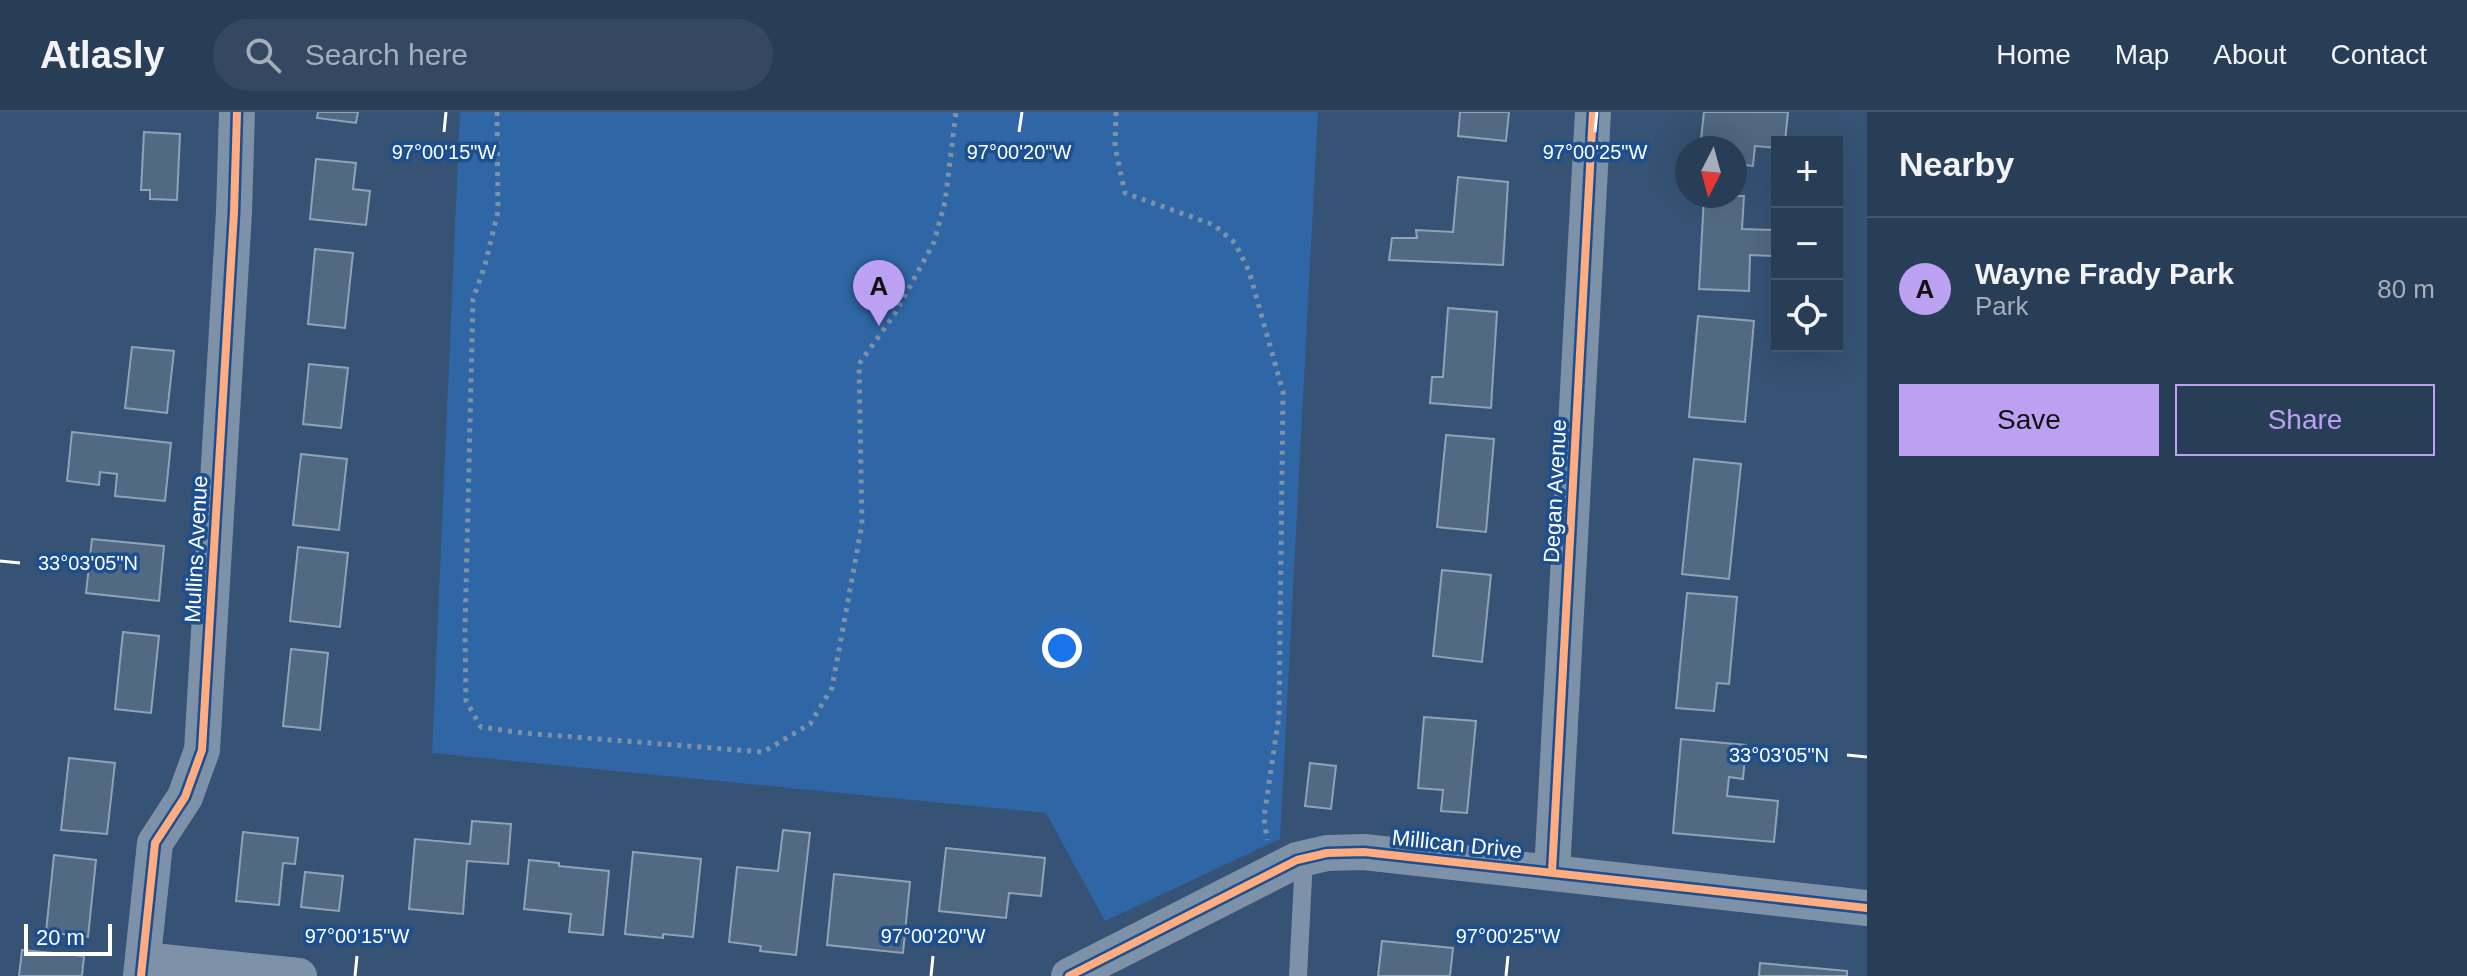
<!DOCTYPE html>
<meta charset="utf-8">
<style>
body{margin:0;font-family:Helvetica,sans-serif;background:#344961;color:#f1f3f6}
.controls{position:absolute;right:24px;top:24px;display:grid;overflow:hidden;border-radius:0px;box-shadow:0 8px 32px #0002}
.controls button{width:72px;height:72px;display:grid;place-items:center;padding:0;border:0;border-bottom:2px solid #44576d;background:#283e57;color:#f1f3f6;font:40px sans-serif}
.compass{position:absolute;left:1675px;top:24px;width:72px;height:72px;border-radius:50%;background:#283e57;box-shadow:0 8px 32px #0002;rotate:186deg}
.scale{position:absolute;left:24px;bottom:20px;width:88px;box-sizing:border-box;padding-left:8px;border:4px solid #fff;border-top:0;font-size:22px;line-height:28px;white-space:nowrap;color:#fff;-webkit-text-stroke:6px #1b4f8f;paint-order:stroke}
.you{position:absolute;left:1062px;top:536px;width:28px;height:28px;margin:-20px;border:6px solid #fff;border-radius:50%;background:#1a73e8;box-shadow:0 0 0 12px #1a73e833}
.badge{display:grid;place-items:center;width:52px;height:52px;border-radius:50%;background:#bca0f2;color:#111;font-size:26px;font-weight:700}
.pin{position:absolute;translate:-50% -66px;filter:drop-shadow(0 2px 4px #0008)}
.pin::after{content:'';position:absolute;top:42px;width:28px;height:24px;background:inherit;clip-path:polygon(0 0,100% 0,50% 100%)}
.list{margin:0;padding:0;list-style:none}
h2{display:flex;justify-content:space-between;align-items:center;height:104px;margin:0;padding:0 32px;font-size:34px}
h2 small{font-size:26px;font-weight:400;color:#a5aeba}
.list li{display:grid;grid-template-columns:52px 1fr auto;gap:24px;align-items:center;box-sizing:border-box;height:144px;padding:0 32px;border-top:2px solid #44576d}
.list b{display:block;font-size:30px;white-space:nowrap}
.list p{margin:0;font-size:26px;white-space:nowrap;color:#a5aeba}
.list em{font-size:26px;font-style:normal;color:#a5aeba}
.actions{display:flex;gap:16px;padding:24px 32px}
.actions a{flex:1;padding:18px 0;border:2px solid #bca0f2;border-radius:0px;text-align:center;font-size:28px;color:#bca0f2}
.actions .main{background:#bca0f2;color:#111}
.icon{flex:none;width:44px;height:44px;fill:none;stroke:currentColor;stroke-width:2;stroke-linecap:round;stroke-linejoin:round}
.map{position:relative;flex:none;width:1867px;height:864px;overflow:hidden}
header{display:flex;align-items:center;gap:48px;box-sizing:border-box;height:112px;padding:0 40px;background:#283e57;border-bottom:2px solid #44576d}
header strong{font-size:38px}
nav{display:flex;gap:44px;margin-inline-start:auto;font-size:28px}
.search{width:560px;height:72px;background:#344961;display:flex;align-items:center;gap:20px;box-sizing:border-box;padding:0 28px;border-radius:44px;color:#a5aeba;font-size:30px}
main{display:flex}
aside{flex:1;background:#283e57}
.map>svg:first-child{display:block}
.green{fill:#2f66a5}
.building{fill:#526984;stroke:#92a2b6;stroke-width:2}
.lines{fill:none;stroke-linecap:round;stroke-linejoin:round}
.path{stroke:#7d92a8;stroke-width:5;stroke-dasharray:4 6;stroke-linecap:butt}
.service{stroke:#7d92a8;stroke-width:18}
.minor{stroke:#7d92a8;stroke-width:36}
.cycleway-casing{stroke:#1b4f8f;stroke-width:13}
.cycleway{stroke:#ffac80;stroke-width:8}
.ticks{fill:none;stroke:#fff;stroke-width:3}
.labels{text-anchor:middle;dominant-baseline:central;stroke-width:7;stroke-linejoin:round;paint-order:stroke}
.street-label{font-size:22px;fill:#fff;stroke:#1b4f8f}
.ticks-label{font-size:20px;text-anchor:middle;fill:#fff;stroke:#1b4f8f;stroke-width:7;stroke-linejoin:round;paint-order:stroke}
</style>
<header>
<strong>Atlasly</strong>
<div class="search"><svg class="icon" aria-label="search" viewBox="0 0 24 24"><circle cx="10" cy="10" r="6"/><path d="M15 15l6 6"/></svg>Search here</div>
<nav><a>Home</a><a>Map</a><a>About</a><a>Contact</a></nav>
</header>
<main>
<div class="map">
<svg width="1867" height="864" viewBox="0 0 1867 864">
<rect width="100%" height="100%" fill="#365274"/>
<path class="green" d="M 460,0 L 1318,0 L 1280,727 L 1105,809 L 1046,701 L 432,641 Z"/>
<path class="building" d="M 318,0 L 358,0 L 356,11 L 317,6 Z
M 1460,0 L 1509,0 L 1506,29 L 1458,24 Z
M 1704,0 L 1788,0 L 1785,30 L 1777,30 L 1777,36 L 1755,34 L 1753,54 L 1735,52 L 1735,36 L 1700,36 Z
M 144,20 L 180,22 L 177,88 L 150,87 L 150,78 L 141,78 Z
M 316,47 L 356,51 L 353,77 L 370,79 L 366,113 L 310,107 Z
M 1458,65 L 1508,70 L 1503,153 L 1389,148 L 1392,126 L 1417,126 L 1416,118 L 1453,120 Z
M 1704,84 L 1744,84 L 1742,117 L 1774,118 L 1772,144 L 1750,143 L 1749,179 L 1699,177 Z
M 315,137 L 353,141 L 345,216 L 308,212 Z
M 1448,196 L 1497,200 L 1491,296 L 1430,291 L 1432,265 L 1443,265 Z
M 1698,204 L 1754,209 L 1745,310 L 1689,305 Z
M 132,235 L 174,239 L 167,301 L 125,296 Z
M 309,252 L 348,256 L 341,316 L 303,312 Z
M 72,320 L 171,331 L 165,389 L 115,384 L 117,362 L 100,360 L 99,373 L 67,369 Z
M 1446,323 L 1494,327 L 1486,420 L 1437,415 Z
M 301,342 L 347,347 L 339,418 L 293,413 Z
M 1694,347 L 1741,352 L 1729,467 L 1682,462 Z
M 92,427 L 164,434 L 159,489 L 86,481 Z
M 298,435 L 348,441 L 340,515 L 290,509 Z
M 1442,458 L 1491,463 L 1482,550 L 1433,544 Z
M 1687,481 L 1737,485 L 1729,572 L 1717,571 L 1714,599 L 1676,596 Z
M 123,520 L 159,524 L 151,601 L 115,597 Z
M 291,537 L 328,541 L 320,618 L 283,614 Z
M 1424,605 L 1476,609 L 1467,701 L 1441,699 L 1443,678 L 1418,676 Z
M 1681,627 L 1746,633 L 1743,667 L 1729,665 L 1727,684 L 1778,689 L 1774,730 L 1673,721 Z
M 69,646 L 115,651 L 107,722 L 61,718 Z
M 1310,651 L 1336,654 L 1331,697 L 1305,694 Z
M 472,709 L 511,712 L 508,752 L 467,749 L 463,802 L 409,797 L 415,727 L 470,732 Z
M 783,718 L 810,721 L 796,843 L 760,839 L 761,834 L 729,830 L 737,755 L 778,759 Z
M 243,720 L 298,726 L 295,752 L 283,751 L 279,793 L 236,789 Z
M 946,736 L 1045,746 L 1041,784 L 1009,781 L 1006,806 L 939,799 Z
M 633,740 L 701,747 L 693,825 L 663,822 L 663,826 L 625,822 Z
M 54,743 L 96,748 L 88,825 L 46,820 Z
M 529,748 L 559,751 L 559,754 L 609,759 L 603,823 L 569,820 L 571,802 L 524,797 Z
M 305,760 L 343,764 L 339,799 L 301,795 Z
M 834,762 L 910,770 L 903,841 L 827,833 Z
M 1382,829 L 1453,836 L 1450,864 L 1378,864 Z
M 22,838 L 84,844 L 82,864 L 19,864 Z
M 1760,851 L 1847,859 L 1847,864 L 1759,864 Z"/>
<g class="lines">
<path class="path" d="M 497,0 L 498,99 L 485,153 L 473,187 L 465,518 L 466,589 L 481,615 L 523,621 L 763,640 L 810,612 L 832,576 L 862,412 L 859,252 L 896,200 L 934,130 L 945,90 L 956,0
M 1116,0 L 1115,35 L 1125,81 L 1214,113 L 1235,131 L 1249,159 L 1283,280 L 1279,604 L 1264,705 L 1267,728"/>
<path class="service" d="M 1298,864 L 1304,746"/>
<path class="minor" d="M 1552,760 L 1593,0
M 143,848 L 299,864
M 141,864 L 155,731 L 185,685 L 202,638 L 234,100 L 237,0
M 1069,864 L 1297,748 L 1327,741 L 1364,740 L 1867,796"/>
<defs>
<path id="cycleway" d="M 1552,760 L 1593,0
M 141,864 L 155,731 L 185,685 L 202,638 L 234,100 L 237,0
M 1069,864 L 1297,748 L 1327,741 L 1364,740 L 1867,796"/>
</defs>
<use href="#cycleway" class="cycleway-casing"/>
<use href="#cycleway" class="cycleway"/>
</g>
<path class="ticks" d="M 444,20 L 446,0M 1019,20 L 1022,0M 1595,20 L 1597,0M 0,449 L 20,451M 1847,643 L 1867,645M 355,864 L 357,844M 931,864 L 933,844M 1506,864 L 1508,844"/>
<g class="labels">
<g class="street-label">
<text transform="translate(1555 379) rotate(-87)">Degan Avenue</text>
<text transform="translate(196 437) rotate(-87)">Mullins Avenue</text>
<text transform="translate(1457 732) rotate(6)">Millican Drive</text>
</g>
</g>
<g class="ticks-label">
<text x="444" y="47">97°00'15"W</text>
<text x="1019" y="47">97°00'20"W</text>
<text x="1595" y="47">97°00'25"W</text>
<text x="88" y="458">33°03'05"N</text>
<text x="1779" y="650">33°03'05"N</text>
<text x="357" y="831">97°00'15"W</text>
<text x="933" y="831">97°00'20"W</text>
<text x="1508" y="831">97°00'25"W</text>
</g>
</svg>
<div class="controls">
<button>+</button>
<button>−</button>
<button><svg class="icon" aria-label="locate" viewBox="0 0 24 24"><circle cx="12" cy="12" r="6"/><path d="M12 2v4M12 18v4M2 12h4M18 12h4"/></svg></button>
</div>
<svg class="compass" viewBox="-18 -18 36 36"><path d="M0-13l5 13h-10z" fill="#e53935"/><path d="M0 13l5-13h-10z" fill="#a5aeba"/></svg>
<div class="scale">20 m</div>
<div class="you"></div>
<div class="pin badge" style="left:879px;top:214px">A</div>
</div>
<aside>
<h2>Nearby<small></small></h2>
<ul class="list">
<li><span class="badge">A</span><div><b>Wayne Frady Park</b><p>Park</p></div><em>80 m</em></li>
</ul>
<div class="actions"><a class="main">Save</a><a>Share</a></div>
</aside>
</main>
